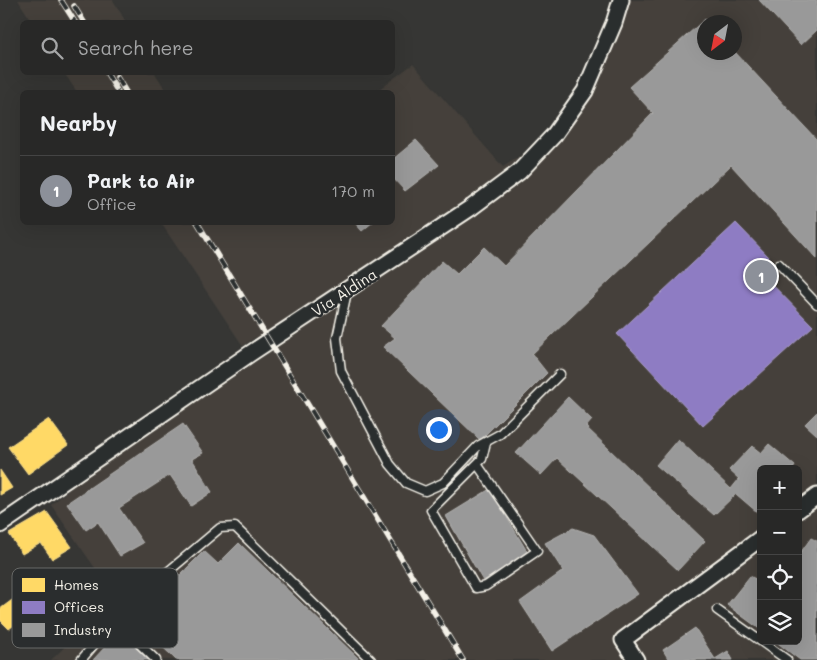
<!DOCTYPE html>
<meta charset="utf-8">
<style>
body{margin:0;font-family:Mali,sans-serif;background:#30302f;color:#f1f3f6}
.controls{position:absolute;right:15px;bottom:15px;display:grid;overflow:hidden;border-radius:8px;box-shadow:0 5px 20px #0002}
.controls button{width:45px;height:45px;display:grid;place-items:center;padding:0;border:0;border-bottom:1px solid #444;background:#282827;color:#f1f3f6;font:25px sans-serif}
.compass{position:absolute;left:697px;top:15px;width:45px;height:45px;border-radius:50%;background:#282827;box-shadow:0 5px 20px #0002;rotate:212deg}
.you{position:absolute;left:438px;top:429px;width:18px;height:18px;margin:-12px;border:4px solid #fff;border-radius:50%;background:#1a73e8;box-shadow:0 0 0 8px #1a73e833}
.badge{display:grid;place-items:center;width:32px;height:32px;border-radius:50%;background:#8c9099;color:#fff;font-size:16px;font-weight:700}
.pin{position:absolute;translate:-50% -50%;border:2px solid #fff;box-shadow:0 1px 5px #0006}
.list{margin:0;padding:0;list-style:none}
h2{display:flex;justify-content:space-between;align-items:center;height:65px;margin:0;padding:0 20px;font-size:21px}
h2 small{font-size:16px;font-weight:400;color:#a5a6a7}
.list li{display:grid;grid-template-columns:32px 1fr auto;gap:15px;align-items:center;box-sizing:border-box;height:70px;padding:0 20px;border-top:1px solid #444}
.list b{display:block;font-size:19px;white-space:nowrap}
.list p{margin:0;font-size:16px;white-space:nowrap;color:#a5a6a7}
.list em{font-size:16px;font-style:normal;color:#a5a6a7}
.icon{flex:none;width:28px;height:28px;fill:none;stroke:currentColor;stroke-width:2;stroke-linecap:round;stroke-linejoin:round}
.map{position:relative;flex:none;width:817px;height:660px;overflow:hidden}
.search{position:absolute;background:#282827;box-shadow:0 5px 20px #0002;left:20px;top:20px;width:375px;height:55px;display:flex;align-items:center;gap:12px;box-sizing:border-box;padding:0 18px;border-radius:8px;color:#a5a6a7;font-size:19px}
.panel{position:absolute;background:#282827;box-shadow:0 5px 20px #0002;left:20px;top:90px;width:375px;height:135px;border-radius:8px}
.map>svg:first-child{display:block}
.built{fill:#44403b;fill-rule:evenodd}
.homes{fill:#ffd966;stroke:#fce08d}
.offices{fill:#8e7cc3;stroke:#ad9fce}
.industry{fill:#999;stroke:#b4b3b1}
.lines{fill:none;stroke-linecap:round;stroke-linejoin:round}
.service-casing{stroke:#f4f1e8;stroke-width:11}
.minor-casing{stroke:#f4f1e8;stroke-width:19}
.service{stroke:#2a2d2e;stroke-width:8}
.minor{stroke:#2a2d2e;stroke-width:15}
.rail-casing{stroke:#f4f1e8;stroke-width:5.5}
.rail{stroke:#2a2d2e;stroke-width:4;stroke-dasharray:11;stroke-linecap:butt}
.labels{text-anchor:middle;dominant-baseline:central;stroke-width:5;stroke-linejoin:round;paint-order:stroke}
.street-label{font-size:15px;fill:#f4f1e8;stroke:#2a2d2e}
.key{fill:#2a2d2e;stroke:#676866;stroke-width:1}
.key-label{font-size:14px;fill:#f4f1e8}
</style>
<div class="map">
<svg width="817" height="660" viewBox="0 0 817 660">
<rect width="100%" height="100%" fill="#363634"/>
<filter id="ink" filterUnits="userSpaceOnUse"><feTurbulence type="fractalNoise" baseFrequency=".02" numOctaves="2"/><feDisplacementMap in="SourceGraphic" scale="10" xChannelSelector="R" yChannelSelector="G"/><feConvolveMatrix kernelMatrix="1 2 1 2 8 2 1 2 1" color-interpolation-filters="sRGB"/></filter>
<g filter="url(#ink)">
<path class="built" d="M 18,0 L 113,0 L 126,22 L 32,22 Z
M 612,0 L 817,0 L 817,660 L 51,660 L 116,598 L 51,505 L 88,473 L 267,354 L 256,337 L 243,346 L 161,223 L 392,222 L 392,92 L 375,92 L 413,64 L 503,167 L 538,144 L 587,75 L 605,28 ZM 704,22 L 734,22 L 734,52 L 704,52 ZM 761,469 L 798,469 L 798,641 L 761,641 Z
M 64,73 L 155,73 L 167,92 L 77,92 Z"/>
<path class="homes" d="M 49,419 L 68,445 L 28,474 L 8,447 Z
M 0,470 L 12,488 L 0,495 Z
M 47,512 L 72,547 L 52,559 L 41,543 L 22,554 L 9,534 Z
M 54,569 L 68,584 L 9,629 L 0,620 L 0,609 Z"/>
<path class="offices" d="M 736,223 L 769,257 L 756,268 L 813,326 L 703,426 L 617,334 Z"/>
<path class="industry" d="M 759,0 L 817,0 L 817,30 L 801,45 Z
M 705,19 L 708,22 L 704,22 L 704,52 L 734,51 L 817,140 L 817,259 L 731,165 L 532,354 L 547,373 L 480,440 L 383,347 L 395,338 L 381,326 L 442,261 L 457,274 L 484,247 L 504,266 L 653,113 L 629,87 Z
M 416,140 L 439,165 L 405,191 L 392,177 L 392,160 Z
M 354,222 L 373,222 L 362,231 Z
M 568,397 L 592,420 L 586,427 L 705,541 L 678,570 L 557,458 L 541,475 L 516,453 Z
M 817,412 L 817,435 L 805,424 Z
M 183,424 L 203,453 L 192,459 L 212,492 L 191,506 L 170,475 L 119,508 L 143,543 L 120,556 L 98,522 L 86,530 L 67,503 Z
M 678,439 L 731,489 L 739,479 L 729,470 L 752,446 L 761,453 L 769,444 L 795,466 L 793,469 L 761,469 L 761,507 L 757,512 L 736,494 L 714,515 L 656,465 Z
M 490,489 L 528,553 L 483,581 L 446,516 Z
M 573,528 L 594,535 L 638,594 L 552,651 L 520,602 L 563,571 L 545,543 Z
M 811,538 L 817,541 L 817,660 L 800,660 L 775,641 L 798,641 L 798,556 Z
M 239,543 L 360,660 L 176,660 L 135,620 L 204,551 L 218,564 Z
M 750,576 L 761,582 L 761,630 L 727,605 Z
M 695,628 L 715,659 L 728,651 L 733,660 L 669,660 L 663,650 Z
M 119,632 L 149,660 L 93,660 Z"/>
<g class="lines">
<defs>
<path id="service" d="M 779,264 L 817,304
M 347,292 L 337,338 L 341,371 L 390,464 L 406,483 L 425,491 L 443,483 L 478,446 L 500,434 L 560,374
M 477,464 L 537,551 L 486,586 L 476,588 L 431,510 L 482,459 L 486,442
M 717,610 L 787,660
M 115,620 L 156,660
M 81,660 L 115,620 L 145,591 L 220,528 L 235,527 L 371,660"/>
<path id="minor" d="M 798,510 L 817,496
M 0,525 L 251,353 L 472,207 L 519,172 L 554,135 L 585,91 L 614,23 L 621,0
M 636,660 L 623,640 L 761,538"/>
</defs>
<use href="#service" class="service-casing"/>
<use href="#minor" class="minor-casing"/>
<use href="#service" class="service"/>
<use href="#minor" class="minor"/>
<defs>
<path id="rail" d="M 61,0 L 75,22
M 74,6 L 84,22
M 106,72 L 118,92
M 117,77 L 126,92
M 197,222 L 463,660"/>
</defs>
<use href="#rail" class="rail-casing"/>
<use href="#rail" class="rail"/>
</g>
</g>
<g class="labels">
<g class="street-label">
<text transform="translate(344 292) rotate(-33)">Via Aldina</text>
</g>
</g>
<rect x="12" y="568" width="166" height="80" rx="8" class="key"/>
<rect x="22" y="578" width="23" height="14" fill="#ffd966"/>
<rect x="22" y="601" width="23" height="13" fill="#8e7cc3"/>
<rect x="22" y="623" width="23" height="14" fill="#999"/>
<g class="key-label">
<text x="54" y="590">Homes</text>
<text x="54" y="612">Offices</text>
<text x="54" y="635">Industry</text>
</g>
</svg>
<div class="controls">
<button>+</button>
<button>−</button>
<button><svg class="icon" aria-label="locate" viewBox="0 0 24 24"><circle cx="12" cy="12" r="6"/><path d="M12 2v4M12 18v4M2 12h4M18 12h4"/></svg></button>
<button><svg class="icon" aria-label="layers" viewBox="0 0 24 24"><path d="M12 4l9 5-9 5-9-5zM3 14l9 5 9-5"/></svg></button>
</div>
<svg class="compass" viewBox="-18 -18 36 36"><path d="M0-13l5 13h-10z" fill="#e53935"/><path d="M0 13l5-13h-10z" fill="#a5a6a7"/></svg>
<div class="you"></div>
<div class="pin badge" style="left:761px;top:276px">1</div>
<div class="search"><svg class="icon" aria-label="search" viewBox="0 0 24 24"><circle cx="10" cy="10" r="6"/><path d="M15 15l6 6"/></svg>Search here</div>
<section class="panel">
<h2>Nearby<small></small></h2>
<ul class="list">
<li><span class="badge">1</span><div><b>Park to Air</b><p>Office</p></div><em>170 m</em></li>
</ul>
</section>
</div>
